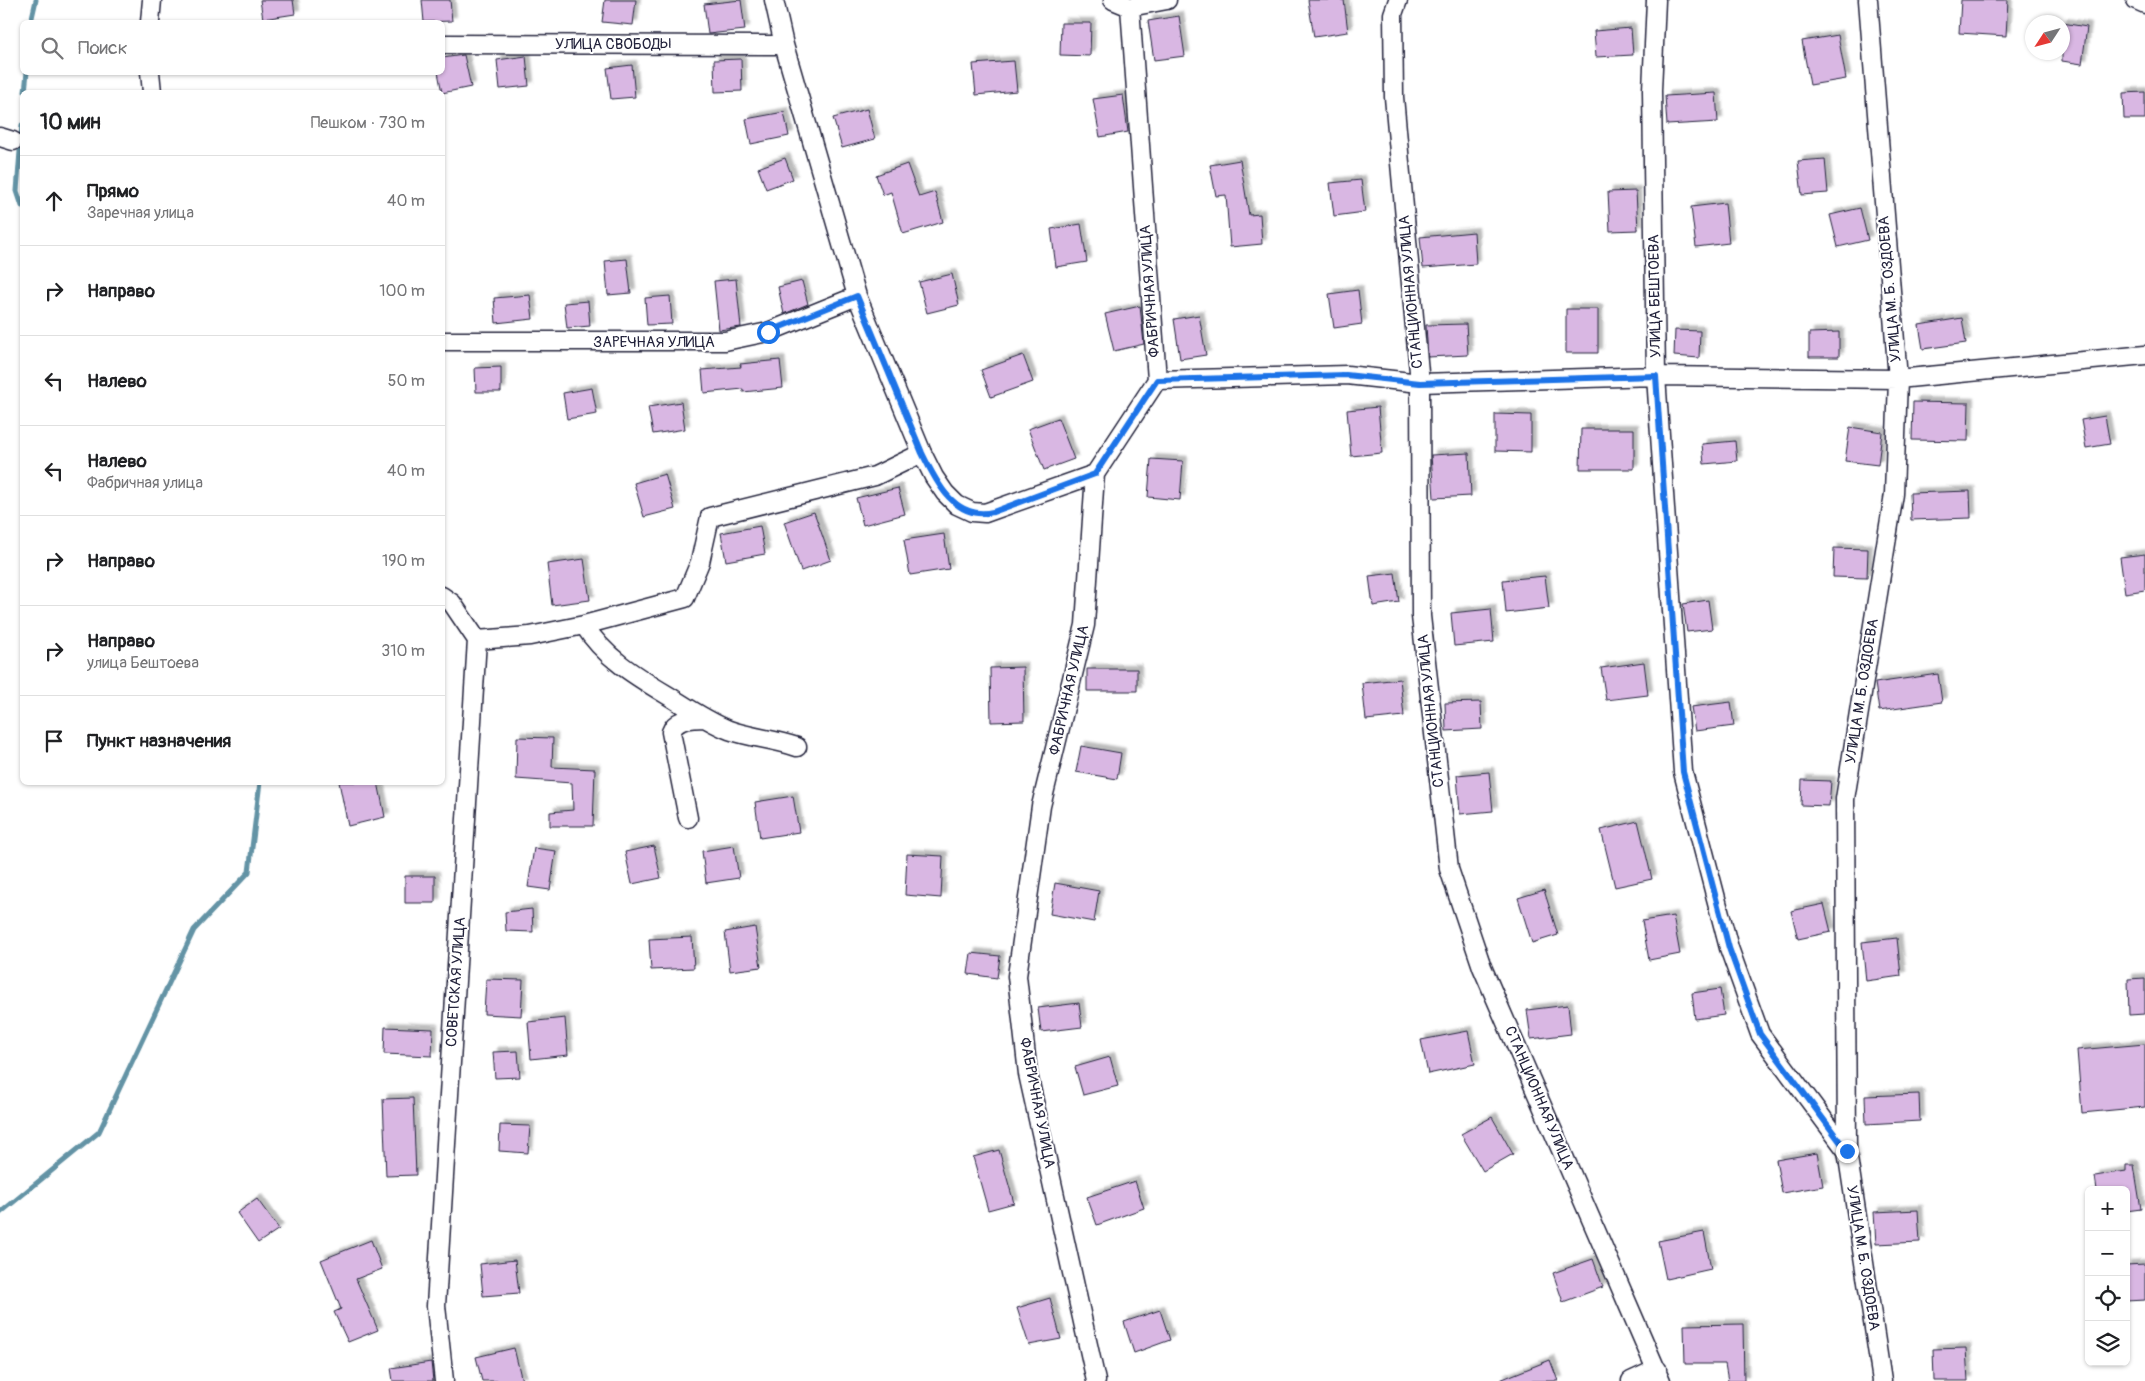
<!DOCTYPE html>
<html lang="ru">
<meta charset="utf-8">
<style>
body{margin:0;font-family:Pangolin,sans-serif;background:#f6f6f6;color:#202124}
.controls{position:absolute;right:15px;bottom:15px;display:grid;overflow:hidden;border-radius:8px;box-shadow:0 1px 4px #0004}
.controls button{width:45px;height:45px;display:grid;place-items:center;padding:0;border:0;border-bottom:1px solid #e0e0e0;background:#fff;color:#202124;font:25px sans-serif}
.compass{position:absolute;left:2025px;top:15px;width:45px;height:45px;border-radius:50%;background:#fff;box-shadow:0 1px 4px #0004;rotate:234deg}
.stop{position:absolute;width:15px;height:15px;margin:-11px;border:4px solid #1a73e8;border-radius:50%;background:#fff}
.stop.end{background:#1a73e8;border-color:#fff;box-shadow:0 1px 5px #0008}
.list{margin:0;padding:0;list-style:none}
h2{display:flex;justify-content:space-between;align-items:center;height:65px;margin:0;padding:0 20px;font-size:21px}
h2 small{font-size:16px;font-weight:400;color:#757577}
.list li{display:grid;grid-template-columns:32px 1fr auto;gap:15px;align-items:center;box-sizing:border-box;height:90px;padding:0 20px;border-top:1px solid #e0e0e0}
.list b{display:block;font-size:19px;white-space:nowrap}
.list p{margin:0;font-size:16px;white-space:nowrap;color:#757577}
.list em{font-size:16px;font-style:normal;color:#757577}
.icon{flex:none;width:28px;height:28px;fill:none;stroke:currentColor;stroke-width:2;stroke-linecap:round;stroke-linejoin:round}
.map{position:relative;flex:none;width:2145px;height:1381px;overflow:hidden}
.search{position:absolute;background:#fff;box-shadow:0 1px 4px #0004;left:20px;top:20px;width:425px;height:55px;display:flex;align-items:center;gap:12px;box-sizing:border-box;padding:0 18px;border-radius:8px;color:#757577;font-size:19px}
.panel{position:absolute;background:#fff;box-shadow:0 1px 4px #0004;left:20px;top:90px;width:425px;height:695px;border-radius:8px}
.map>svg:first-child{display:block}
.lines{fill:none;stroke-linecap:round;stroke-linejoin:round}
.stream{stroke:#6393a5;stroke-width:5}
.building{fill:#d9b7e3;stroke:#22223b;filter:url(#shadow)}
.minor-casing{stroke:#22223b;stroke-width:21}
.minor{stroke:#fff;stroke-width:18}
.route{stroke:#1a73e8;stroke-width:6}
.labels{text-anchor:middle;dominant-baseline:central;stroke-width:4;stroke-linejoin:round;paint-order:stroke}
.street-label{font-size:15px;fill:#22223b;stroke:#fff}
</style>
<div class="map">
<svg width="2145" height="1381" viewBox="0 0 2145 1381">
<defs>
<filter id="shadow"><feDropShadow dx="4.5" dy="-4.5" stdDeviation="1" flood-color="#0004"/></filter>
</defs>
<rect width="100%" height="100%" fill="#fff"/>
<filter id="ink" filterUnits="userSpaceOnUse"><feTurbulence type="fractalNoise" baseFrequency=".02" numOctaves="2"/><feDisplacementMap in="SourceGraphic" scale="10" xChannelSelector="R" yChannelSelector="G"/><feConvolveMatrix kernelMatrix="1 2 1 2 8 2 1 2 1" color-interpolation-filters="sRGB"/></filter>
<g filter="url(#ink)">
<g class="lines">
<path class="stream" d="M 31,22 L 36,0
M 25,92 L 27,72
M 22,125 L 17,191 L 22,206
M 0,1213 L 99,1132 L 194,930 L 249,872 L 260,782"/>
</g>
<path class="building" d="M 260,0 L 293,0 L 295,14 L 263,19 Z
M 422,0 L 450,0 L 452,21 L 424,22 Z
M 605,0 L 636,0 L 633,25 L 602,22 Z
M 741,0 L 745,30 L 708,34 L 704,4 Z
M 1308,0 L 1344,0 L 1348,32 L 1314,37 Z
M 1961,0 L 2008,0 L 2006,36 L 1959,33 Z
M 1179,16 L 1185,56 L 1154,60 L 1148,21 Z
M 1061,23 L 1091,23 L 1090,56 L 1060,55 Z
M 2062,23 L 2087,27 L 2082,64 L 2062,61 Z
M 1631,28 L 1633,55 L 1596,57 L 1594,31 Z
M 1838,35 L 1846,79 L 1810,85 L 1802,41 Z
M 464,55 L 471,87 L 442,93 L 438,72 L 442,72 L 442,58 Z
M 526,56 L 529,86 L 500,89 L 497,60 Z
M 741,59 L 742,91 L 715,92 L 714,60 Z
M 1014,61 L 1017,91 L 976,95 L 973,64 Z
M 632,65 L 635,97 L 611,99 L 607,68 Z
M 2145,92 L 2145,119 L 2124,119 L 2123,93 Z
M 1716,93 L 1718,122 L 1667,125 L 1665,96 Z
M 1123,95 L 1128,132 L 1100,137 L 1093,99 Z
M 867,109 L 875,139 L 842,148 L 833,118 Z
M 784,112 L 789,136 L 751,144 L 746,119 Z
M 785,158 L 793,179 L 766,189 L 758,168 Z
M 1825,159 L 1828,193 L 1802,195 L 1798,161 Z
M 1240,160 L 1249,215 L 1260,214 L 1262,244 L 1230,247 L 1226,195 L 1216,196 L 1210,165 Z
M 907,164 L 919,197 L 935,192 L 943,222 L 903,234 L 891,192 L 883,195 L 876,175 Z
M 1361,180 L 1365,212 L 1334,216 L 1330,183 Z
M 1636,191 L 1638,230 L 1610,231 L 1608,192 Z
M 1725,203 L 1729,243 L 1696,247 L 1691,207 Z
M 1860,208 L 1868,240 L 1838,247 L 1830,215 Z
M 1081,224 L 1087,262 L 1056,267 L 1051,229 Z
M 1474,232 L 1476,264 L 1423,268 L 1420,237 Z
M 627,259 L 631,293 L 608,295 L 605,261 Z
M 952,274 L 959,305 L 927,313 L 919,282 Z
M 736,279 L 741,327 L 719,330 L 714,281 Z
M 802,281 L 808,304 L 784,314 L 778,287 Z
M 1358,290 L 1362,324 L 1334,328 L 1329,294 Z
M 530,295 L 533,319 L 496,323 L 494,298 Z
M 670,296 L 672,324 L 647,325 L 645,298 Z
M 588,301 L 590,326 L 567,328 L 564,303 Z
M 1140,306 L 1144,344 L 1114,351 L 1105,314 Z
M 1566,309 L 1598,309 L 1598,353 L 1566,353 Z
M 1199,315 L 1206,355 L 1180,359 L 1174,319 Z
M 1962,318 L 1966,343 L 1923,349 L 1919,325 Z
M 1466,324 L 1468,355 L 1428,357 L 1426,325 Z
M 1675,330 L 1700,331 L 1699,358 L 1674,356 Z
M 1839,332 L 1839,357 L 1809,357 L 1809,333 Z
M 1023,355 L 1033,382 L 991,397 L 981,370 Z
M 780,360 L 783,388 L 743,392 L 743,389 L 704,393 L 702,370 L 741,367 L 740,364 Z
M 501,367 L 501,392 L 476,392 L 475,368 Z
M 592,388 L 597,414 L 567,419 L 563,393 Z
M 681,402 L 685,429 L 653,434 L 648,407 Z
M 1913,402 L 1969,403 L 1968,441 L 1912,440 Z
M 1378,407 L 1382,453 L 1351,456 L 1347,410 Z
M 1495,414 L 1531,415 L 1531,452 L 1495,451 Z
M 2105,416 L 2110,444 L 2086,448 L 2081,420 Z
M 1058,418 L 1074,459 L 1044,470 L 1028,429 Z
M 1850,427 L 1882,432 L 1878,465 L 1845,461 Z
M 1581,429 L 1634,429 L 1634,469 L 1580,469 Z
M 1735,441 L 1737,461 L 1704,464 L 1702,444 Z
M 1469,453 L 1471,496 L 1434,498 L 1431,455 Z
M 1151,459 L 1183,461 L 1180,500 L 1148,497 Z
M 665,474 L 675,509 L 644,517 L 634,483 Z
M 898,488 L 905,514 L 863,525 L 856,498 Z
M 1970,491 L 1971,518 L 1911,520 L 1910,493 Z
M 814,512 L 831,560 L 801,571 L 784,522 Z
M 760,526 L 765,554 L 726,561 L 721,533 Z
M 944,534 L 949,569 L 910,575 L 904,540 Z
M 1834,548 L 1868,549 L 1867,578 L 1833,577 Z
M 2145,554 L 2145,590 L 2125,593 L 2120,557 Z
M 584,559 L 590,600 L 552,605 L 547,564 Z
M 1395,573 L 1399,602 L 1373,606 L 1369,576 Z
M 1545,576 L 1549,608 L 1506,613 L 1503,580 Z
M 1708,600 L 1712,629 L 1687,632 L 1683,604 Z
M 1491,609 L 1494,642 L 1454,646 L 1451,613 Z
M 1644,662 L 1648,695 L 1606,700 L 1601,668 Z
M 1023,667 L 1024,721 L 991,722 L 990,668 Z
M 1087,669 L 1137,669 L 1137,691 L 1087,691 Z
M 1938,674 L 1942,702 L 1879,711 L 1875,683 Z
M 1400,679 L 1404,716 L 1366,720 L 1362,683 Z
M 1481,702 L 1482,729 L 1446,731 L 1445,703 Z
M 1731,702 L 1734,726 L 1695,731 L 1691,707 Z
M 517,737 L 553,738 L 552,767 L 595,769 L 593,826 L 550,826 L 550,812 L 573,810 L 572,783 L 516,779 Z
M 1081,746 L 1121,753 L 1117,779 L 1076,772 Z
M 1489,772 L 1493,811 L 1460,814 L 1457,775 Z
M 1802,780 L 1831,781 L 1829,806 L 1801,805 Z
M 339,782 L 378,782 L 385,817 L 348,826 Z
M 793,796 L 799,832 L 760,838 L 755,802 Z
M 1638,821 L 1652,879 L 1615,887 L 1601,830 Z
M 654,846 L 661,878 L 632,884 L 625,852 Z
M 734,846 L 739,878 L 706,883 L 702,851 Z
M 534,848 L 556,851 L 550,890 L 528,887 Z
M 907,854 L 943,856 L 941,898 L 905,895 Z
M 405,876 L 435,876 L 435,903 L 405,903 Z
M 1055,883 L 1099,891 L 1094,922 L 1050,914 Z
M 1544,890 L 1558,935 L 1532,943 L 1518,898 Z
M 1824,904 L 1831,932 L 1798,939 L 1791,911 Z
M 532,909 L 533,932 L 506,931 L 505,912 Z
M 1673,916 L 1680,954 L 1649,960 L 1642,921 Z
M 755,927 L 761,967 L 730,971 L 725,932 Z
M 692,937 L 694,968 L 651,970 L 649,939 Z
M 1897,938 L 1901,976 L 1866,981 L 1862,942 Z
M 971,953 L 1000,956 L 997,978 L 968,974 Z
M 2145,978 L 2145,1014 L 2129,1015 L 2128,979 Z
M 486,979 L 523,980 L 521,1016 L 484,1014 Z
M 1720,989 L 1724,1015 L 1695,1019 L 1692,993 Z
M 1079,1003 L 1082,1027 L 1041,1032 L 1038,1008 Z
M 1568,1005 L 1571,1034 L 1531,1039 L 1527,1010 Z
M 565,1018 L 568,1055 L 531,1059 L 528,1022 Z
M 385,1027 L 433,1029 L 432,1056 L 384,1054 Z
M 1468,1031 L 1475,1064 L 1428,1074 L 1421,1040 Z
M 2145,1044 L 2145,1107 L 2082,1113 L 2077,1050 Z
M 518,1051 L 520,1077 L 495,1078 L 493,1052 Z
M 1110,1057 L 1118,1086 L 1083,1095 L 1075,1067 Z
M 1919,1094 L 1920,1121 L 1866,1124 L 1865,1096 Z
M 413,1098 L 416,1175 L 386,1176 L 383,1099 Z
M 1492,1117 L 1513,1154 L 1483,1171 L 1461,1134 Z
M 500,1125 L 530,1126 L 528,1153 L 499,1151 Z
M 999,1150 L 1014,1203 L 988,1210 L 973,1157 Z
M 1817,1153 L 1823,1186 L 1782,1193 L 1776,1160 Z
M 2126,1165 L 2134,1165 L 2141,1209 L 2126,1211 L 2126,1190 L 2097,1190 L 2095,1176 L 2126,1171 Z
M 1135,1181 L 1144,1208 L 1097,1225 L 1087,1197 Z
M 257,1199 L 279,1229 L 258,1243 L 237,1213 Z
M 1918,1210 L 1920,1242 L 1876,1244 L 1874,1212 Z
M 1704,1232 L 1711,1269 L 1666,1279 L 1658,1241 Z
M 371,1240 L 382,1269 L 356,1279 L 378,1330 L 348,1342 L 334,1312 L 341,1309 L 321,1260 Z
M 1593,1259 L 1603,1287 L 1563,1302 L 1553,1273 Z
M 515,1260 L 519,1293 L 483,1296 L 480,1264 Z
M 2145,1264 L 2145,1300 L 2126,1301 L 2126,1265 Z
M 1050,1298 L 1061,1339 L 1029,1345 L 1017,1308 Z
M 1160,1310 L 1170,1340 L 1134,1353 L 1124,1322 Z
M 1743,1324 L 1744,1381 L 1728,1381 L 1725,1364 L 1685,1364 L 1684,1325 Z
M 514,1348 L 522,1381 L 482,1381 L 476,1357 Z
M 1966,1348 L 1968,1381 L 1934,1381 L 1933,1349 Z
M 1550,1360 L 1558,1381 L 1500,1381 L 1500,1380 Z
M 431,1362 L 433,1381 L 393,1381 L 391,1368 Z"/>
<g class="lines">
<defs>
<path id="minor" d="M 774,0 L 784,45 L 857,296 L 922,453 L 934,477 L 945,493 L 957,505 L 972,512 L 985,513 L 1095,474
M 1113,0 L 1130,7 L 1167,0
M 1398,0 L 1393,14 L 1394,97 L 1420,383 L 1421,616 L 1449,869 L 1482,967 L 1661,1381
M 1656,0 L 1652,90 L 1656,376 L 1683,772 L 1729,948 L 1760,1034 L 1847,1151
M 1868,0 L 1898,379 L 1894,494 L 1845,799 L 1847,1151 L 1882,1381
M 2136,0 L 2145,4
M 150,22 L 152,0
M 442,44 L 784,45
M 150,72 L 152,92
M 0,137 L 13,141
M 442,341 L 725,341 L 768,332 L 857,296
M 1157,380 L 1347,375 L 1420,383 L 1656,376 L 1898,379 L 2145,355
M 442,596 L 452,603 L 477,640 L 436,1306 L 444,1381
M 584,625 C 605,659 639,678 672,698 C 691,710 709,722 729,730 C 752,738 774,739 797,747
M 477,640 L 530,636 L 584,625 L 685,598 L 700,562 L 710,517 L 875,476 L 922,453
M 688,818 L 671,732 C 676,718 691,719 704,718
M 1096,1381 L 1028,1074 L 1017,976 L 1041,806 L 1085,625 L 1095,474 L 1157,380 L 1130,7
M 1631,1381 L 1657,1369"/>
</defs>
<use href="#minor" class="minor-casing"/>
<use href="#minor" class="minor"/>
</g>
</g>
<g class="lines" filter="url(#ink)">
<path class="route" d="M 768,332 L 857,296 L 922,453 C 936,482 955,521 993,512 L 1095,474 L 1157,380 L 1346,375 L 1420,383 L 1656,376 L 1683,772 L 1729,948 L 1760,1034 L 1847,1151"/>
</g>
<g class="labels">
<g class="street-label">
<text x="613" y="44">УЛИЦА СВОБОДЫ</text>
<text transform="translate(1890 289) rotate(-95)">УЛИЦА М. Б. ОЗДОЕВА</text>
<text transform="translate(1150 291) rotate(-94)">ФАБРИЧНАЯ УЛИЦА</text>
<text transform="translate(1411 292) rotate(-95)">СТАНЦИОННАЯ УЛИЦА</text>
<text transform="translate(1655 296) rotate(-91)">УЛИЦА БЕШТОЕВА</text>
<text x="654" y="342">ЗАРЕЧНАЯ УЛИЦА</text>
<text transform="translate(1069 690) rotate(-77)">ФАБРИЧНАЯ УЛИЦА</text>
<text transform="translate(1862 691) rotate(-81)">УЛИЦА М. Б. ОЗДОЕВА</text>
<text transform="translate(1431 711) rotate(-96)">СТАНЦИОННАЯ УЛИЦА</text>
<text transform="translate(456 982) rotate(-86)">СОВЕТСКАЯ УЛИЦА</text>
<text transform="translate(1539 1098) rotate(67)">СТАНЦИОННАЯ УЛИЦА</text>
<text transform="translate(1037 1103) rotate(79)">ФАБРИЧНАЯ УЛИЦА</text>
<text transform="translate(1863 1258) rotate(81)">УЛИЦА М. Б. ОЗДОЕВА</text>
</g>
</g>
</svg>
<div class="controls">
<button>+</button>
<button>−</button>
<button><svg class="icon" aria-label="locate" viewBox="0 0 24 24"><circle cx="12" cy="12" r="6"/><path d="M12 2v4M12 18v4M2 12h4M18 12h4"/></svg></button>
<button><svg class="icon" aria-label="layers" viewBox="0 0 24 24"><path d="M12 4l9 5-9 5-9-5zM3 14l9 5 9-5"/></svg></button>
</div>
<svg class="compass" viewBox="-18 -18 36 36"><path d="M0-13l5 13h-10z" fill="#e53935"/><path d="M0 13l5-13h-10z" fill="#757577"/></svg>
<div class="stop" style="left:768px;top:332px"></div>
<div class="stop end" style="left:1847px;top:1151px"></div>
<div class="search"><svg class="icon" aria-label="search" viewBox="0 0 24 24"><circle cx="10" cy="10" r="6"/><path d="M15 15l6 6"/></svg>Поиск</div>
<section class="panel">
<h2>10 мин<small>Пешком · 730 m</small></h2>
<ul class="list">
<li><svg class="icon" aria-label="ahead" viewBox="0 0 24 24"><path d="M12 20V5M6 11l6-6 6 6"/></svg><div><b>Прямо</b><p>Заречная улица</p></div><em>40 m</em></li>
<li><svg class="icon" aria-label="right" viewBox="0 0 24 24"><path d="M7 20v-9h11M14 6l5 5-5 5"/></svg><div><b>Направо</b></div><em>100 m</em></li>
<li><svg class="icon" aria-label="left" viewBox="0 0 24 24"><path d="M17 20v-9H6M10 6l-5 5 5 5"/></svg><div><b>Налево</b></div><em>50 m</em></li>
<li><svg class="icon" aria-label="left" viewBox="0 0 24 24"><path d="M17 20v-9H6M10 6l-5 5 5 5"/></svg><div><b>Налево</b><p>Фабричная улица</p></div><em>40 m</em></li>
<li><svg class="icon" aria-label="right" viewBox="0 0 24 24"><path d="M7 20v-9h11M14 6l5 5-5 5"/></svg><div><b>Направо</b></div><em>190 m</em></li>
<li><svg class="icon" aria-label="right" viewBox="0 0 24 24"><path d="M7 20v-9h11M14 6l5 5-5 5"/></svg><div><b>Направо</b><p>улица Бештоева</p></div><em>310 m</em></li>
<li><svg class="icon" aria-label="arrive" viewBox="0 0 24 24"><path d="M6 21V4h12l-3 4 3 4H6"/></svg><div><b>Пункт назначения</b></div></li>
</ul>
</section>
</div>
